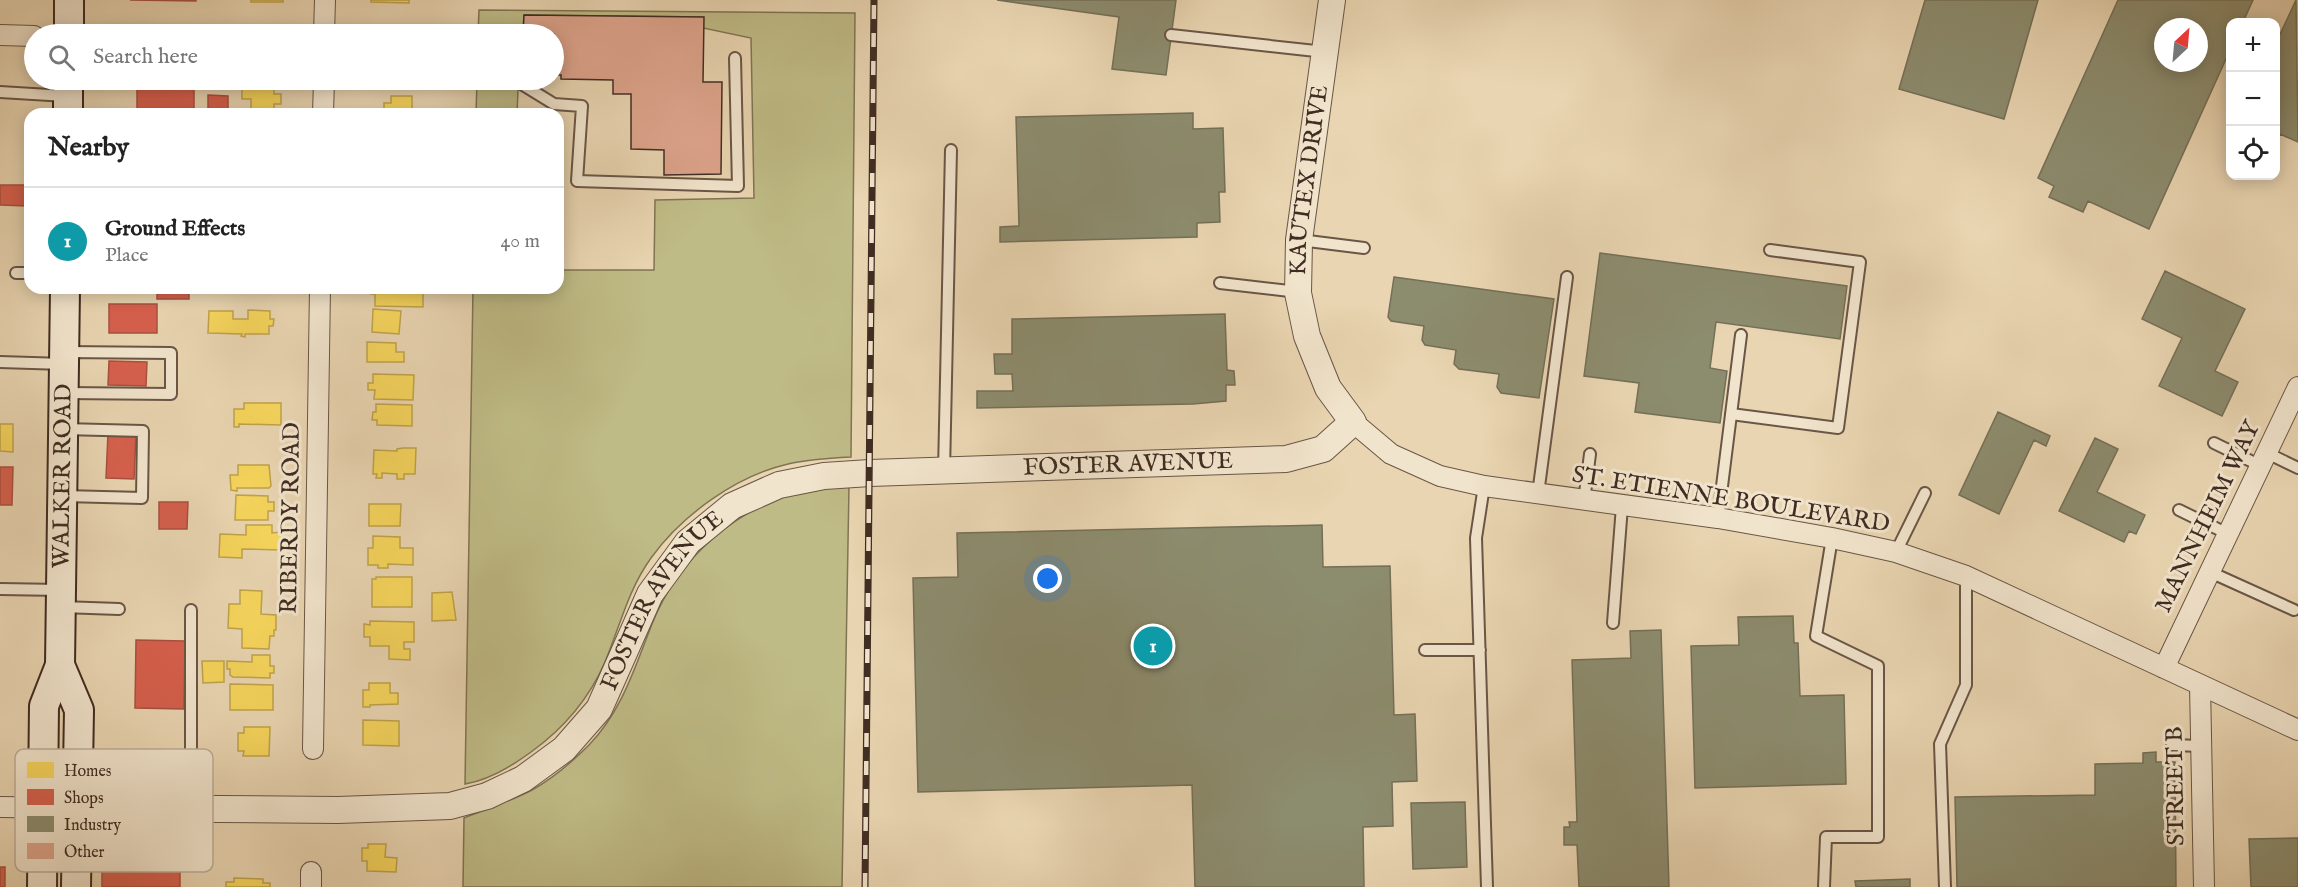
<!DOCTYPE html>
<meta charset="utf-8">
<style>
body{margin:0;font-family:"IM FELL English",serif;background:#f6f6f6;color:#222}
.controls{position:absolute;right:18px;top:18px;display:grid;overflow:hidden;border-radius:12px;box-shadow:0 3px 15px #0003}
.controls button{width:54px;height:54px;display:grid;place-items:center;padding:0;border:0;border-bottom:2px solid #e0e0e0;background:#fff;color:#222;font:30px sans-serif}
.compass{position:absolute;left:2154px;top:18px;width:54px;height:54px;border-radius:50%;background:#fff;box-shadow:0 3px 15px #0003;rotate:26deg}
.you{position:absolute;left:1048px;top:579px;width:21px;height:21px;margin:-15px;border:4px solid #fff;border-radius:50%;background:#1a73e8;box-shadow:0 0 0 9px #1a73e833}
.badge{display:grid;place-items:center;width:39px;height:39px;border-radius:50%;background:#111827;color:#fff;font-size:20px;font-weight:700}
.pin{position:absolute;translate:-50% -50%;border:3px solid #fff;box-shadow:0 2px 6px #0006}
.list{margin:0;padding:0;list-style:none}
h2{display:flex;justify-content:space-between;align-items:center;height:78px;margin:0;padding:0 24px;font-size:26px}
h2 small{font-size:20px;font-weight:400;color:#767676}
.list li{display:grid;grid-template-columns:39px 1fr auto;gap:18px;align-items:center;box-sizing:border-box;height:108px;padding:0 24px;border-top:2px solid #e0e0e0}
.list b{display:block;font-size:22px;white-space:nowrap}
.list p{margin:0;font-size:20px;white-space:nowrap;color:#767676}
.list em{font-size:20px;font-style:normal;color:#767676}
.icon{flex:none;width:33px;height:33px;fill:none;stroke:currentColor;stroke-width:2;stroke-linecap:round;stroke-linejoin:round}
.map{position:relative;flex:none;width:2298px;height:887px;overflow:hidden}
.search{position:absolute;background:#fff;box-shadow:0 3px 15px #0003;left:24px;top:24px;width:540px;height:66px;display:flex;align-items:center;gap:15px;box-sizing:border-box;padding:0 21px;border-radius:33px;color:#767676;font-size:22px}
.panel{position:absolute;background:#fff;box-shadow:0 3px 15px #0003;left:24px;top:108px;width:540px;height:186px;border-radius:18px}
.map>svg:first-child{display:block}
.green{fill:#bfbb86;stroke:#807454;stroke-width:1.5}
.homes{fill:#f6d55c;stroke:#bfa24b;stroke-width:1.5}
.shops{fill:#d6604d;stroke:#a95040;stroke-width:1.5}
.industry{fill:#8c8c6e;stroke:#756f57;stroke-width:1.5;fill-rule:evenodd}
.building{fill:#dea48c;stroke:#402c22;stroke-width:1.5}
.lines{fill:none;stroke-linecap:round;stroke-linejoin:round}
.service-casing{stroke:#6a5646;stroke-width:14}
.minor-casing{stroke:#6a5646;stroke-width:22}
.tertiary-casing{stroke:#6a5646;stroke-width:28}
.secondary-casing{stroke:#402c22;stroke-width:32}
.service{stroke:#f1e4cc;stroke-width:10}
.minor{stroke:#f1e4cc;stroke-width:20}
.tertiary{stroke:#f1e4cc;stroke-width:26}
.secondary{stroke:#f1e4cc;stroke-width:28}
.rail-casing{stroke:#402c22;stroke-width:7}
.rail{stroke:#f1e4cc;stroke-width:4.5;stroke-dasharray:14;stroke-linecap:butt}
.labels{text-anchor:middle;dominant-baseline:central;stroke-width:6;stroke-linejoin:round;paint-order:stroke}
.street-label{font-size:24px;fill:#402c22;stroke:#f1e4cc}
.key{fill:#f1e4cc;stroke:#bcad99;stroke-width:1.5}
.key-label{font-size:16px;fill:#402c22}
</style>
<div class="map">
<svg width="2298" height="887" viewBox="0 0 2298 887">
<rect width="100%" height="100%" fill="#e9d5b1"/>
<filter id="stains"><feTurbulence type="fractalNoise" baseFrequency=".00333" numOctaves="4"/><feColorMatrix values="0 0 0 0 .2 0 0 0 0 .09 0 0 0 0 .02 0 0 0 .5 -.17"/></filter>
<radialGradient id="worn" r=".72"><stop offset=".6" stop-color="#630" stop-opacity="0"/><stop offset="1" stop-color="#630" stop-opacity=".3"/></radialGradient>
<path class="green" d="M 479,10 L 855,13 L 851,457 C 830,458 809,459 788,464 C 736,476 682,515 651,558 C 628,590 620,626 605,662 C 589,699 563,729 531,752 C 512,766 488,780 465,784 L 473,288 L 558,288 L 558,270 L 654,270 L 655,200 L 754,198 L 751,38 L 703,28 L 703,17 L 524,15 L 523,34 L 478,34 Z
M 477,80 C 494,80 506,77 518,90 L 517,114 L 476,114 Z
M 849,486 L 842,887 L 463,887 L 464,818 C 486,809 511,801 532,790 C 552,779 573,761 589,745 C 622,711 635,667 652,624 C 678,558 738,505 808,490 C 822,487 836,487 849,486 Z"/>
<path class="homes" d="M 251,0 L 283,0 L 283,2 L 251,2 Z
M 371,0 L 409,0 L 409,3 L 371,2 Z
M 242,86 L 274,87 L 274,94 L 281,94 L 281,104 L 274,104 L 274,113 L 251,112 L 251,99 L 242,99 Z
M 391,96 L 412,96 L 412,110 L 419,110 L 419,114 L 384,114 L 384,103 L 391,103 Z
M 371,288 L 423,288 L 423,307 L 375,306 L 375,294 L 371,294 Z
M 373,309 L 401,311 L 399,334 L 372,332 Z
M 248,310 L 270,311 L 270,319 L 274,319 L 273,326 L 269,326 L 269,334 L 245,334 L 245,337 L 241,336 L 242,334 L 208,333 L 209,311 L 233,311 L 233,319 L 248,319 Z
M 367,342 L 396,343 L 396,352 L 404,352 L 404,362 L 367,362 Z
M 373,374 L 414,375 L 413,400 L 374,399 L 375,390 L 368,390 L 368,383 L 373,383 Z
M 244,403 L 281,403 L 281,425 L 239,424 L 239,427 L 234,427 L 234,409 L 244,409 Z
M 376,404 L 412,405 L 412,426 L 377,425 L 377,420 L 372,420 L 373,412 L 376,412 Z
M 0,424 L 13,424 L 13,452 L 0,451 Z
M 403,448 L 416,448 L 415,474 L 404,474 L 404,479 L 397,479 L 397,474 L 382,473 L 382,478 L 376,478 L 377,474 L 373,474 L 374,450 L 397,451 L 397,449 Z
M 238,465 L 269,465 L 271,486 L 269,488 L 237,488 L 237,491 L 231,490 L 230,475 L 238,475 Z
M 236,495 L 268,496 L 268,502 L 274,502 L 274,511 L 268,511 L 268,520 L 235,520 Z
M 369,504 L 401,504 L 400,526 L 369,526 Z
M 246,525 L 272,525 L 272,533 L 281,532 L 281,550 L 242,549 L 242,558 L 219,557 L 220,534 L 246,535 Z
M 373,536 L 400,537 L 400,548 L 413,548 L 413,565 L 388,564 L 388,568 L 378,568 L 378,565 L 368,565 L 368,548 L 373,548 Z
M 376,577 L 412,577 L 412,607 L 372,607 L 372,579 L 376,579 Z
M 240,590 L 262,591 L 261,614 L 276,615 L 276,630 L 274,630 L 274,636 L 270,636 L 269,649 L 242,648 L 242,629 L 228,628 L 229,604 L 240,604 Z
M 452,592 L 456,620 L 432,621 L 432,593 Z
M 370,621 L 414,622 L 414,642 L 404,642 L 404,649 L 410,649 L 410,660 L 389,659 L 389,646 L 370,646 L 370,637 L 364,637 L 364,624 L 370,625 Z
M 252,655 L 270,655 L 270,666 L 274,666 L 274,673 L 270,673 L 270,678 L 233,677 L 230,675 L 230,669 L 227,669 L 227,661 L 252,662 Z
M 202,661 L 224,661 L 224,682 L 203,683 Z
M 369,683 L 390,683 L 390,693 L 398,693 L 398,704 L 370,705 L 370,707 L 363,707 L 363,690 L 369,690 Z
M 230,684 L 273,685 L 273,710 L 230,710 Z
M 363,720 L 399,721 L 399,746 L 363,745 Z
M 244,727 L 270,727 L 269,756 L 243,756 L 244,751 L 238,751 L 238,733 L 244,733 Z
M 368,844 L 386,844 L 385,857 L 397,858 L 396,872 L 367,871 L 367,861 L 362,861 L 362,848 L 368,848 Z
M 234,878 L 263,879 L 263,883 L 270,883 L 270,887 L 226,887 L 226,882 L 234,882 Z"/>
<path class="shops" d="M 130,0 L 196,0 L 196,1 Z
M 137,80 L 194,80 L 194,111 L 191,110 L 191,114 L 137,113 Z
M 208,95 L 228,96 L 228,110 L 235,110 L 235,114 L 208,114 Z
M 0,185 L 26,185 L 26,206 L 0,205 Z
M 157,288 L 189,288 L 189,299 L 157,299 Z
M 109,304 L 157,304 L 157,333 L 109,333 Z
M 109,361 L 147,362 L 146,386 L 108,385 Z
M 108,433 L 136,434 L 134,479 L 106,478 Z
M 0,467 L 13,467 L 12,505 L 0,505 Z
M 159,502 L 188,502 L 187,529 L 159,529 Z
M 136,640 L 185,641 L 184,709 L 135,708 Z
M 0,867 L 5,867 L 5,887 L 0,887 Z
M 102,869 L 180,870 L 180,887 L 102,887 Z"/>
<path class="industry" d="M 997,0 L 1176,0 L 1166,75 L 1112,69 L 1119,17 Z
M 1925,0 L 2038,0 L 2004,119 L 1899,89 Z
M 2118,0 L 2253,0 L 2243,22 L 2230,22 L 2230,50 L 2149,229 L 2088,201 L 2083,212 L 2049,197 L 2054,186 L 2038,178 ZM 2163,27 L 2199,27 L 2199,63 L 2163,63 Z
M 2296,0 L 2298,142 L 2280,134 L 2276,143 L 2276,43 Z
M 1193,113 L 1193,129 L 1223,128 L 1225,192 L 1219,192 L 1220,222 L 1197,223 L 1197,237 L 1000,242 L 1000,227 L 1019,226 L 1016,117 Z
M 1600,253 L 1847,286 L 1840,339 L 1716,322 L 1710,368 L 1727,371 L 1720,423 L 1635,412 L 1639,383 L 1584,376 Z
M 2165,271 L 2245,309 L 2215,371 L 2238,382 L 2222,416 L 2159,386 L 2182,338 L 2142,319 Z
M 1394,277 L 1554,299 L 1539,398 L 1501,393 L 1497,387 L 1499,374 L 1459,369 L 1454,364 L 1456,350 L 1425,345 L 1422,340 L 1424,326 L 1391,321 L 1388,317 Z
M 1225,314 L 1227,370 L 1234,371 L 1235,385 L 1226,385 L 1226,401 L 1193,404 L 977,408 L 977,391 L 1013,391 L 1012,374 L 995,374 L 994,354 L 1012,354 L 1012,319 Z
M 1998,412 L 2050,436 L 2046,446 L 2034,440 L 1999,514 L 1959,495 Z
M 2095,438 L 2118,449 L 2097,492 L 2145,515 L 2136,534 L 2129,531 L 2124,542 L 2059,511 Z
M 1322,525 L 1323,567 L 1390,566 L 1394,715 L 1415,714 L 1417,781 L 1392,782 L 1393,826 L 1363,827 L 1364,887 L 1195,887 L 1192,785 L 918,792 L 913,578 L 958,577 L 957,533 Z
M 1793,616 L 1794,643 L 1798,643 L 1800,696 L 1844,695 L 1846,784 L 1695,788 L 1691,646 L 1739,645 L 1738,617 Z
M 1661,630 L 1669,887 L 1579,887 L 1577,845 L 1564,845 L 1564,827 L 1570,827 L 1569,822 L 1577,822 L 1572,660 L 1631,658 L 1630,631 Z
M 2156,752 L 2156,762 L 2175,762 L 2176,887 L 1957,887 L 1955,797 L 2095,795 L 2095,764 L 2143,763 L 2143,753 Z
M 1465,802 L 1467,867 L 1413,869 L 1411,803 Z
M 2298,838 L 2298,887 L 2251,887 L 2249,839 Z
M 1910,879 L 1910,887 L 1856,887 L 1855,881 Z"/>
<path class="building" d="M 524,15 L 704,17 L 703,82 L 722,82 L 721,174 L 664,175 L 664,150 L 631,149 L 631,94 L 613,94 L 613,80 L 561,79 L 561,75 L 554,75 L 554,34 L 523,34 Z"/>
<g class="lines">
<defs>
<path id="service" d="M 1171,35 L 1325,52
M 515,80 L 554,104 L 582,106 L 577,181 L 738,186 L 735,58
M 0,92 L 66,96
M 1300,240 L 1364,248
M 16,273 L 30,273
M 1220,283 L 1298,292
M 0,362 L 64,364
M 64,393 L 171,394 L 171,353 L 65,352
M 1731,414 L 1838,428 L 1860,262 L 1770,250
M 63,429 L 143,431 L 142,498 L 64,496
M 2214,443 L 2261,466
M 2267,453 L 2298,468
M 944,471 L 951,150
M 1484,486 L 1476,538 L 1487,887
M 1538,494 L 1567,277
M 1584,501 L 1590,454
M 2179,510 L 2228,534
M 1718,518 L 1741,335
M 1896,552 L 1925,493
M 2210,572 L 2294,610
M 0,589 L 61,590
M 61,607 L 119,609
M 1613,623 L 1622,506
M 1425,650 L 1480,650
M 2172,745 L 2201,746
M 191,809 L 191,610
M 1824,887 L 1826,837 L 1878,837 L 1878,666 L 1816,636 L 1832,538
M 1945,887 L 1940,744 L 1966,685 L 1966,576"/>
<path id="minor" d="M 324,34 L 325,0
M 0,35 L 34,36
M 323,114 L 324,80
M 1353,422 L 1391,454 L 1440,476 L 1484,486 L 1718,518 L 1832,538 L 1896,552 L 1966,576 L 2298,730
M 2164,668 L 2298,387
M 2200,685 L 2204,887
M 313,749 L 320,288
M 0,807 L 79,808
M 311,887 L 311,872"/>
<g id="tertiary">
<path id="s1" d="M 79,808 L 338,810 L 450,806 L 487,796 L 523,779 L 564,749 L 599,709 L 650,594 L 688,542 L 732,506 L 779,485 L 824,476 L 870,473 L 1286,459 L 1323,449 L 1353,422 L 1328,388 L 1307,336 L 1298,293 L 1299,240 L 1332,0"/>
</g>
<g id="secondary">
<path d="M 69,34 L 69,0"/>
<path d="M 68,114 L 68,80"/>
<path d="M 60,665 L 79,710 L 76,887"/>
<path id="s2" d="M 42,887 L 44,706 L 60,665 L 65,288"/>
</g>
</defs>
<use href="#service" class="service-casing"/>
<use href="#minor" class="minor-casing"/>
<use href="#tertiary" class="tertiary-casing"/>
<use href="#secondary" class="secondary-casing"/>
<use href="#service" class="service"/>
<use href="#minor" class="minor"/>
<use href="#tertiary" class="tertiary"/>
<use href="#secondary" class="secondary"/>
<defs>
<path id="rail" d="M 865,887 L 874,0"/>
</defs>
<use href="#rail" class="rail-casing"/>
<use href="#rail" class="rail"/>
</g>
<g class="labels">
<g class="street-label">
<text stroke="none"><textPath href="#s1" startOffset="1694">KAUTEX DRIVE</textPath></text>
<text stroke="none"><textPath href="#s1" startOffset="1202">FOSTER AVENUE</textPath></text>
<text stroke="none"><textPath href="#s2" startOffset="414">WALKER ROAD</textPath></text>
<text transform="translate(1731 500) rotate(9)">ST. ETIENNE BOULEVARD</text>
<text transform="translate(2208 517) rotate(-64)">MANNHEIM WAY</text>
<text transform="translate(291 518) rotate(-89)">RIBERDY ROAD</text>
<text stroke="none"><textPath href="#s1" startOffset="680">FOSTER AVENUE</textPath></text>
<text transform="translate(2176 786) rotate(-91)">STREET B</text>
</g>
</g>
<rect x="15" y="749" width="198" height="123" rx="9" class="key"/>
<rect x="27" y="762" width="27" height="16" fill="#f6d55c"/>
<rect x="27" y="789" width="27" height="16" fill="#d6604d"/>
<rect x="27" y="816" width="27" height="16" fill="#8c8c6e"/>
<rect x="27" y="843" width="27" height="16" fill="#dea48c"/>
<g class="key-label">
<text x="64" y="776">Homes</text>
<text x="64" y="803">Shops</text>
<text x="64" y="830">Industry</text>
<text x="64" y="857">Other</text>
</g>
<rect width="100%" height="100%" filter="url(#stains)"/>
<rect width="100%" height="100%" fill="url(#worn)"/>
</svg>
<div class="controls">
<button>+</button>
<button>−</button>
<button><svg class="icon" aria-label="locate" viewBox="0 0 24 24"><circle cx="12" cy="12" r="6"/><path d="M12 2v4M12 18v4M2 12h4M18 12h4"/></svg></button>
</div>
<svg class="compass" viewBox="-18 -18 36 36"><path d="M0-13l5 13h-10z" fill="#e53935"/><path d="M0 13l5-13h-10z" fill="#767676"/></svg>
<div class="you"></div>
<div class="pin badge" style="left:1153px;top:646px;background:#0f9aa8">1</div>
<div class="search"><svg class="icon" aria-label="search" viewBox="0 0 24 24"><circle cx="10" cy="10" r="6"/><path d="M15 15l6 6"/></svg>Search here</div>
<section class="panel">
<h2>Nearby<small></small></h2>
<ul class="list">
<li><span class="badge" style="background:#0f9aa8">1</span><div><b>Ground Effects</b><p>Place</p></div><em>40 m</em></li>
</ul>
</section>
</div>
